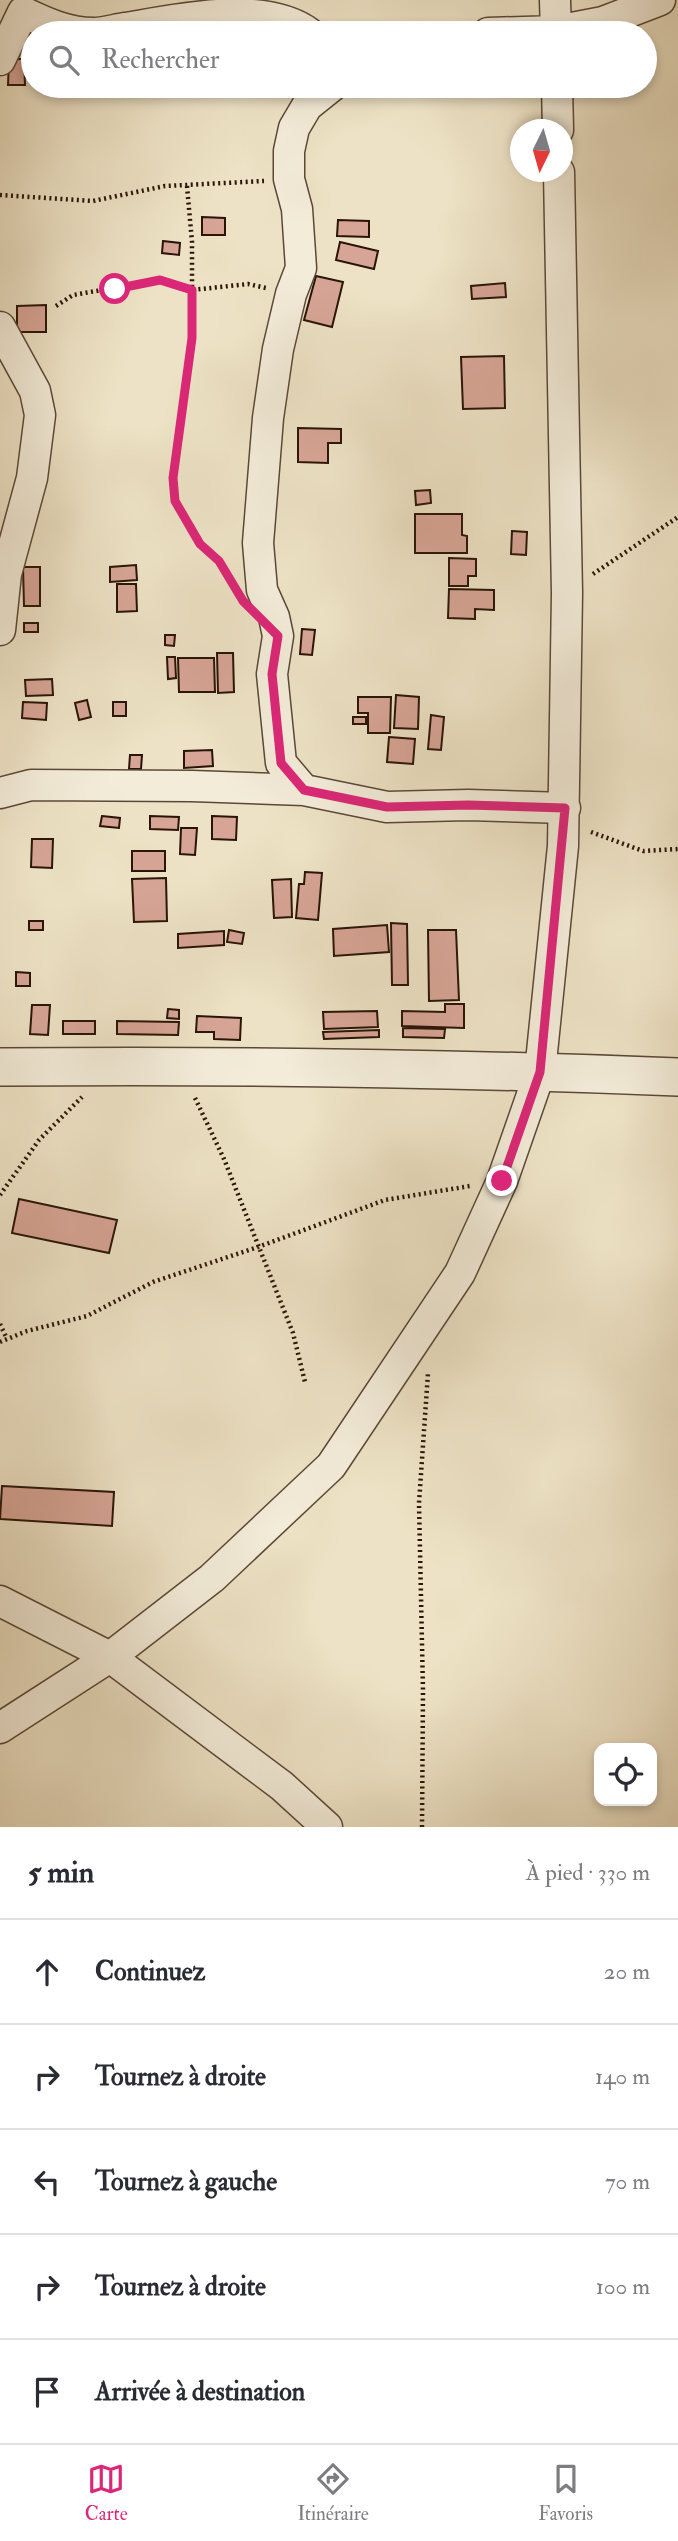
<!DOCTYPE html>
<html lang="fr">
<meta charset="utf-8">
<style>
body{margin:0;font-family:"IM FELL Double Pica",serif;background:#f7f7f7;color:#2b2b33}
.controls{position:absolute;right:21px;bottom:21px;display:grid;overflow:hidden;border-radius:14px;box-shadow:0 4px 10px #0003}
.controls button{width:63px;height:63px;display:grid;place-items:center;padding:0;border:0;border-bottom:2px solid #e1e1e2;background:#fff;color:#2b2b33;font:35px sans-serif}
.compass{position:absolute;left:510px;top:119px;width:63px;height:63px;border-radius:50%;background:#fff;box-shadow:0 4px 10px #0003;rotate:185deg}
.stop{position:absolute;width:21px;height:21px;margin:-16px;border:5px solid #db2777;border-radius:50%;background:#fff}
.stop.end{background:#db2777;border-color:#fff;box-shadow:0 2px 7px #0008}
.list{margin:0;padding:0;list-style:none}
h2{display:flex;justify-content:space-between;align-items:center;height:91px;margin:0;padding:0 28px;font-size:30px}
h2 small{font-size:23px;font-weight:400;color:#7c7c81}
.list li{display:grid;grid-template-columns:46px 1fr auto;gap:21px;align-items:center;box-sizing:border-box;height:105px;padding:0 28px;border-top:2px solid #e1e1e2}
.list b{display:block;font-size:26px;white-space:nowrap}
.list em{font-size:23px;font-style:normal;color:#7c7c81}
.icon{flex:none;width:38px;height:38px;fill:none;stroke:currentColor;stroke-width:2;stroke-linecap:round;stroke-linejoin:round}
.map{position:relative;flex:none;width:678px;height:1827px;overflow:hidden}
.search{position:absolute;background:#fff;box-shadow:0 4px 10px #0003;left:21px;right:21px;top:21px;height:77px;display:flex;align-items:center;gap:18px;box-sizing:border-box;padding:0 24px;border-radius:38px;color:#7c7c81;font-size:26px}
.sheet{height:616px;background:#fff}
nav{display:flex;justify-content:space-around;align-items:center;box-sizing:border-box;height:98px;border-top:2px solid #e1e1e2;background:#fff;font-size:19px;color:#7c7c81}
nav a{display:grid;justify-items:center;gap:4px}
nav .on{color:#db2777}
.map>svg:first-child{display:block}
.building{fill:#d7a596;stroke:#2a1408;stroke-width:2}
.lines{fill:none;stroke-linecap:round;stroke-linejoin:round}
.minor-casing{stroke:#5b4837;stroke-width:33}
.tertiary-casing{stroke:#5b4837;stroke-width:40}
.path{stroke:#2a1408;stroke-width:4.5;stroke-dasharray:2 3.5;stroke-linecap:butt}
.minor{stroke:#f3ecd9;stroke-width:30}
.tertiary{stroke:#f3ecd9;stroke-width:37}
.route{stroke:#db2777;stroke-width:9}
</style>
<div class="map">
<svg width="678" height="1827" viewBox="0 0 678 1827">
<rect width="100%" height="100%" fill="#ede2c5"/>
<filter id="stains"><feTurbulence type="fractalNoise" baseFrequency=".00286" numOctaves="4"/><feColorMatrix values="0 0 0 0 .2 0 0 0 0 .09 0 0 0 0 .02 0 0 0 .5 -.17"/></filter>
<radialGradient id="worn" r=".72"><stop offset=".6" stop-color="#630" stop-opacity="0"/><stop offset="1" stop-color="#630" stop-opacity=".3"/></radialGradient>
<path class="building" d="M 9,59 L 24,59 L 25,85 L 8,85 Z
M 202,217 L 225,218 L 225,235 L 202,235 Z
M 338,220 L 369,221 L 369,237 L 337,236 Z
M 163,241 L 180,243 L 179,255 L 162,253 Z
M 340,242 L 378,251 L 374,269 L 336,260 Z
M 316,276 L 343,282 L 332,327 L 304,320 Z
M 505,283 L 506,297 L 472,299 L 471,286 Z
M 46,305 L 46,332 L 17,332 L 17,306 Z
M 504,356 L 505,408 L 463,409 L 461,357 Z
M 298,428 L 341,429 L 341,443 L 328,443 L 328,463 L 298,462 Z
M 430,490 L 431,503 L 416,505 L 415,491 Z
M 415,514 L 462,514 L 462,535 L 467,536 L 467,553 L 415,553 Z
M 512,531 L 527,532 L 526,555 L 511,554 Z
M 449,558 L 476,559 L 476,576 L 468,576 L 468,586 L 449,586 Z
M 136,565 L 137,580 L 110,582 L 110,567 Z
M 23,567 L 40,567 L 40,606 L 24,606 Z
M 117,584 L 136,584 L 137,611 L 117,612 Z
M 449,589 L 494,590 L 494,610 L 475,609 L 475,619 L 448,618 Z
M 24,623 L 38,623 L 38,632 L 24,632 Z
M 302,629 L 315,630 L 312,655 L 300,654 Z
M 165,635 L 175,635 L 174,646 L 165,645 Z
M 217,653 L 233,653 L 234,692 L 218,693 Z
M 167,657 L 175,657 L 176,678 L 168,679 Z
M 178,658 L 214,658 L 215,692 L 179,692 Z
M 52,679 L 53,695 L 26,696 L 25,680 Z
M 396,695 L 419,697 L 418,729 L 394,728 Z
M 358,697 L 391,697 L 390,733 L 368,733 L 368,713 L 358,713 Z
M 87,700 L 91,717 L 79,720 L 75,703 Z
M 23,702 L 47,703 L 46,720 L 22,718 Z
M 113,702 L 126,702 L 126,716 L 113,716 Z
M 431,715 L 444,717 L 441,750 L 428,749 Z
M 353,717 L 366,717 L 366,724 L 353,724 Z
M 389,737 L 415,739 L 413,764 L 387,762 Z
M 212,750 L 213,766 L 184,768 L 184,751 Z
M 130,755 L 142,755 L 141,769 L 129,769 Z
M 102,816 L 120,818 L 119,828 L 100,826 Z
M 150,816 L 179,817 L 178,830 L 150,829 Z
M 212,816 L 237,817 L 236,840 L 212,839 Z
M 181,828 L 197,828 L 195,855 L 180,854 Z
M 32,839 L 53,839 L 52,868 L 31,867 Z
M 132,851 L 165,851 L 165,871 L 132,871 Z
M 305,872 L 322,873 L 318,920 L 296,918 L 299,884 L 304,884 Z
M 166,878 L 167,921 L 134,922 L 132,879 Z
M 291,879 L 292,917 L 274,918 L 272,880 Z
M 29,921 L 43,921 L 43,930 L 29,930 Z
M 391,923 L 407,924 L 408,985 L 392,985 Z
M 387,925 L 389,952 L 334,956 L 333,929 Z
M 229,930 L 244,933 L 242,944 L 227,942 Z
M 428,930 L 456,930 L 459,1000 L 429,1001 Z
M 224,931 L 224,945 L 178,948 L 178,934 Z
M 16,972 L 30,973 L 30,986 L 16,986 Z
M 445,1004 L 464,1004 L 464,1028 L 402,1026 L 402,1011 L 445,1012 Z
M 32,1005 L 50,1005 L 48,1035 L 30,1034 Z
M 168,1009 L 179,1010 L 179,1019 L 167,1018 Z
M 377,1011 L 378,1027 L 324,1029 L 323,1012 Z
M 197,1016 L 241,1018 L 240,1040 L 214,1039 L 214,1032 L 196,1032 Z
M 63,1021 L 95,1021 L 95,1034 L 63,1034 Z
M 117,1021 L 179,1022 L 178,1035 L 117,1034 Z
M 403,1028 L 445,1029 L 444,1038 L 403,1037 Z
M 379,1030 L 379,1037 L 324,1039 L 323,1032 Z
M 19,1199 L 117,1220 L 109,1253 L 12,1233 Z
M 2,1486 L 114,1492 L 112,1526 L 0,1519 Z"/>
<g class="lines">
<defs>
<path id="minor" d="M 555,0 L 556,33
M 488,33 L 556,31 L 603,22 L 660,0
M 0,60 L 23,12 C 46,23 68,33 94,33 C 105,33 116,29 126,28 C 179,19 264,0 309,33
M 332,86 L 307,106 L 294,128 L 289,151 L 289,179 L 297,209 L 301,268 L 291,294 L 278,349 L 268,418 L 258,543 L 262,590 L 274,617 L 278,636 L 272,674 L 281,763 L 304,790 L 387,807 L 468,805 L 565,808
M 557,86 L 558,130
M 0,327 L 35,391 L 40,415 L 32,478 L 6,574 L 0,630
M 0,793 L 31,785 L 192,786 L 304,790
M 0,1601 L 110,1657 L 282,1786 L 327,1827
M 0,1728 L 110,1657 L 212,1578 L 331,1466 L 460,1273 L 502,1181 L 540,1072 L 563,846 L 567,593 L 559,172"/>
<path id="tertiary" d="M 0,1067 C 226,1065 452,1068 678,1077"/>
</defs>
<use href="#minor" class="minor-casing"/>
<use href="#tertiary" class="tertiary-casing"/>
<path class="path" d="M 187,186 L 192,242 L 192,338 L 173,478 L 175,501 L 200,544 L 219,561 L 232,583
M 0,195 L 93,201 L 165,186 L 264,181
M 56,306 L 73,295 L 160,280 L 192,290 L 248,284 L 266,288
M 593,574 L 678,517
M 591,832 L 643,851 L 678,849
M 195,1098 L 224,1159 L 293,1333 L 305,1382
M 0,1195 L 39,1140 L 82,1097
M 0,1324 L 7,1339
M 0,1342 L 27,1331 L 87,1316 L 153,1282 L 258,1247 L 385,1200 L 470,1186
M 422,1827 L 423,1691 L 419,1503 L 428,1373"/>
<use href="#minor" class="minor"/>
<use href="#tertiary" class="tertiary"/>
</g>
<g class="lines">
<path class="route" d="M 115,289 L 160,280 L 192,290 L 192,338 L 173,478 L 175,501 L 200,544 L 219,561 L 243,601 L 278,636 L 272,674 L 281,763 L 304,790 L 387,807 L 468,805 L 565,808 L 540,1072 L 502,1181"/>
</g>
<rect width="100%" height="100%" filter="url(#stains)"/>
<rect width="100%" height="100%" fill="url(#worn)"/>
</svg>
<div class="controls">
<button><svg class="icon" aria-label="locate" viewBox="0 0 24 24"><circle cx="12" cy="12" r="6"/><path d="M12 2v4M12 18v4M2 12h4M18 12h4"/></svg></button>
</div>
<svg class="compass" viewBox="-18 -18 36 36"><path d="M0-13l5 13h-10z" fill="#e53935"/><path d="M0 13l5-13h-10z" fill="#7c7c81"/></svg>
<div class="stop" style="left:115px;top:289px"></div>
<div class="stop end" style="left:502px;top:1181px"></div>
<div class="search"><svg class="icon" aria-label="search" viewBox="0 0 24 24"><circle cx="10" cy="10" r="6"/><path d="M15 15l6 6"/></svg>Rechercher</div>
</div>
<section class="sheet">
<h2>5 min<small>À pied · 330 m</small></h2>
<ul class="list">
<li><svg class="icon" aria-label="ahead" viewBox="0 0 24 24"><path d="M12 20V5M6 11l6-6 6 6"/></svg><div><b>Continuez</b></div><em>20 m</em></li>
<li><svg class="icon" aria-label="right" viewBox="0 0 24 24"><path d="M7 20v-9h11M14 6l5 5-5 5"/></svg><div><b>Tournez à droite</b></div><em>140 m</em></li>
<li><svg class="icon" aria-label="left" viewBox="0 0 24 24"><path d="M17 20v-9H6M10 6l-5 5 5 5"/></svg><div><b>Tournez à gauche</b></div><em>70 m</em></li>
<li><svg class="icon" aria-label="right" viewBox="0 0 24 24"><path d="M7 20v-9h11M14 6l5 5-5 5"/></svg><div><b>Tournez à droite</b></div><em>100 m</em></li>
<li><svg class="icon" aria-label="arrive" viewBox="0 0 24 24"><path d="M6 21V4h12l-3 4 3 4H6"/></svg><div><b>Arrivée à destination</b></div></li>
</ul>
</section>
<nav>
<a class="on"><svg class="icon" aria-label="map" viewBox="0 0 24 24"><path d="M3 6l6-2 6 2 6-2v14l-6 2-6-2-6 2zM9 4v14M15 6v14"/></svg>Carte</a>
<a><svg class="icon" aria-label="directions" viewBox="0 0 24 24"><path d="M12 3l9 9-9 9-9-9zM9 14v-3h6M13 9l2 2-2 2"/></svg>Itinéraire</a>
<a><svg class="icon" aria-label="saved" viewBox="0 0 24 24"><path d="M7 4h10v16l-5-4-5 4z"/></svg>Favoris</a>
</nav>
